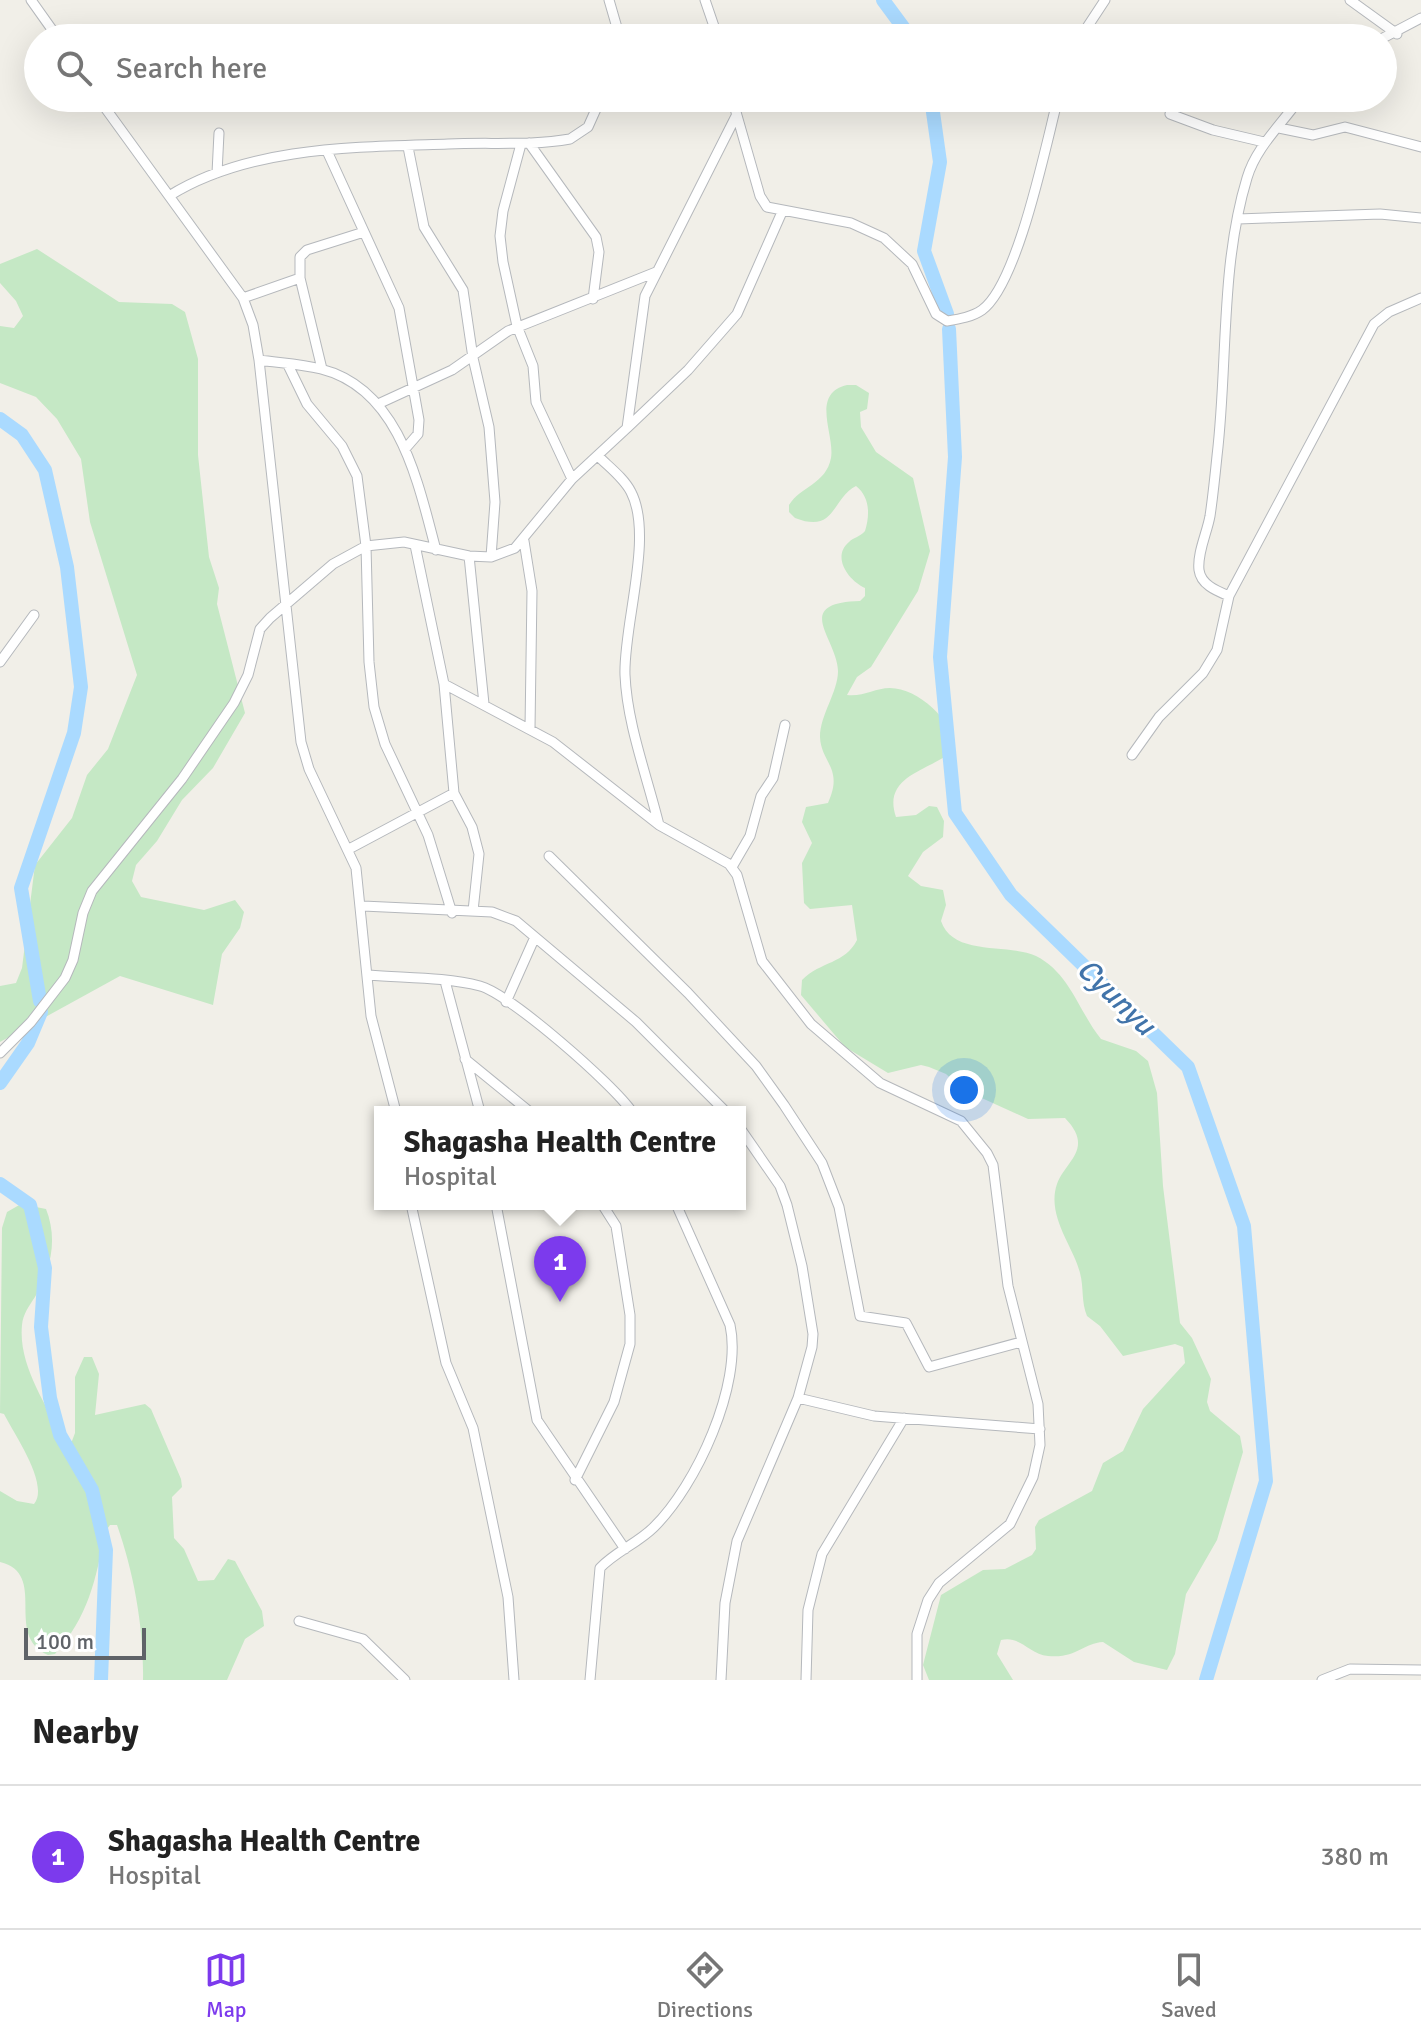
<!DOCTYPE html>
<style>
body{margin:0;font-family:Signika,sans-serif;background:#f6f6f6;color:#222}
.scale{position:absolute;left:24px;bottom:20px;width:122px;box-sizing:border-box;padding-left:8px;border:4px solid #5f6368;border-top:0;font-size:22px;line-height:28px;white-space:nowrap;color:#5f6368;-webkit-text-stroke:6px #fff;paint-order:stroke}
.you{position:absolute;left:964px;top:1090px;width:28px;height:28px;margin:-20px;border:6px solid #fff;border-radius:50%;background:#1a73e8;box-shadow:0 0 0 12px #1a73e833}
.badge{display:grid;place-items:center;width:52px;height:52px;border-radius:50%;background:#7c3aed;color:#fff;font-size:26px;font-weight:700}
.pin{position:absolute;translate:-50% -66px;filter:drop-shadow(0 2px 4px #0008)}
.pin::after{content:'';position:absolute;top:42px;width:28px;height:24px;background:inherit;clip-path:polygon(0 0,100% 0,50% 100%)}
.popup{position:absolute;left:374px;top:1106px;width:372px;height:104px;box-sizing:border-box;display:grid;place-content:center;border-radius:0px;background:#fff;filter:drop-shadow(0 2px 6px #0005);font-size:26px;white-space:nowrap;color:#767676}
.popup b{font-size:30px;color:#222}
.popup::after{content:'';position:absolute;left:50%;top:100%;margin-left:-16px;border:16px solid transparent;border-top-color:#fff}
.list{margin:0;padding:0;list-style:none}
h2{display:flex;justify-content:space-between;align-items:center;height:104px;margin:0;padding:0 32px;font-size:34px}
h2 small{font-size:26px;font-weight:400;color:#767676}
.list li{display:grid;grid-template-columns:52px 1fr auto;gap:24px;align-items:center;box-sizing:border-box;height:144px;padding:0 32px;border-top:2px solid #e0e0e0}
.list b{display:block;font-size:30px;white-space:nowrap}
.list p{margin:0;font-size:26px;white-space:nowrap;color:#767676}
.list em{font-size:26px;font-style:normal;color:#767676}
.icon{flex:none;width:44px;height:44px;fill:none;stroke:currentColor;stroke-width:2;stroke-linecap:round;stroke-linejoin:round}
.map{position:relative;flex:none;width:1421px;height:1680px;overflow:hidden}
.search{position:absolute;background:#fff;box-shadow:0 8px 32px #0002;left:24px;right:24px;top:24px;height:88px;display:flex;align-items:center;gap:20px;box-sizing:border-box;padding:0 28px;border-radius:44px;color:#767676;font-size:30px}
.sheet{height:248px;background:#fff}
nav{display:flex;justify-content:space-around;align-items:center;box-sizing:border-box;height:112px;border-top:2px solid #e0e0e0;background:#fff;font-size:22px;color:#767676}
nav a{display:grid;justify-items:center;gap:4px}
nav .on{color:#7c3aed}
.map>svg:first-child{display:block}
.green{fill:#c5e8c5}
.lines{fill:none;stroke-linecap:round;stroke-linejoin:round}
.river{stroke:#aadaff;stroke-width:14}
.street-casing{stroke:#b5b8bc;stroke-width:11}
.street{stroke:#fff;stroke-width:9}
.labels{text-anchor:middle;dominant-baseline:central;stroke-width:6;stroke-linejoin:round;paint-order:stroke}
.water-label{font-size:30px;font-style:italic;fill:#4174aa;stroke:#fff}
</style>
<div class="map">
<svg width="1421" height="1680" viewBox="0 0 1421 1680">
<rect width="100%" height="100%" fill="#f1efe8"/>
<path class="green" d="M 37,249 L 119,302 L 172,304 L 185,312 L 198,359 L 198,455 L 209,557 L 219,588 L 217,604 L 245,713 L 213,768 L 182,800 L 157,841 L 136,865 L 132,881 L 141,897 L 204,910 L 235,900 L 244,912 L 240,928 L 222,954 L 213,1005 L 120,976 L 0,1042 L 0,986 L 16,983 L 22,968 L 35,865 L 72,818 L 87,775 L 108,749 L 137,675 L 90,522 L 81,459 L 57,419 L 36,397 L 0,383 L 0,326 L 14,328 L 23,316 L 16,301 L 0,283 L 0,264 Z
M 847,385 L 856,385 L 869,393 L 867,409 L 860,412 L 861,427 L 876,452 L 913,478 L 930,551 L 918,591 L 871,667 L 857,677 L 847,695 C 863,697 875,688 890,688 C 918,688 954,721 955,749 C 934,770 881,774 896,817 L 916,815 L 929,806 L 937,807 L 944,821 L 943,837 L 923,852 L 908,876 L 921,886 L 943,890 L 946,905 L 941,921 C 953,957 1009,943 1036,956 C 1070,973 1079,1012 1101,1039 L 1136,1051 L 1148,1061 L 1157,1093 L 1163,1186 L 1180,1323 L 1192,1338 L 1211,1379 L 1207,1402 L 1210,1411 L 1240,1436 L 1243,1452 L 1217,1540 L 1186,1594 L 1175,1654 L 1167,1670 L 1134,1662 L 1103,1642 C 1083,1643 1076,1659 1048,1656 C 1029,1654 1020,1635 1001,1640 L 997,1654 L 1013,1680 L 929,1680 L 923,1665 L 941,1595 L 983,1570 L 1005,1569 L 1032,1555 L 1036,1549 L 1035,1527 L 1039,1520 L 1092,1491 L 1103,1463 L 1123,1451 L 1143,1409 L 1185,1363 L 1183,1347 L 1175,1344 L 1123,1356 L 1100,1326 L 1087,1316 C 1081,1302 1084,1288 1080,1273 C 1074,1247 1046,1216 1057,1184 C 1065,1161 1095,1149 1065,1118 L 1028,1119 L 964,1090 L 946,1074 L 929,1067 L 921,1065 L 888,1073 L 845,1047 L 801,995 L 802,980 C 821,961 845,964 857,940 L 852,905 L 810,909 L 804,903 L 802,863 L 812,843 L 802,822 L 806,807 L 828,803 C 844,768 821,763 820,737 C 820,715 838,692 838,671 C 837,638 791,603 860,601 L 865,596 L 865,588 C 849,581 831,557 849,542 C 854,537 860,537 865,531 C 870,515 870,497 856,486 C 831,499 836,534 795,518 L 789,512 L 789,505 C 801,486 826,484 831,458 C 835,434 810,394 847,385 Z
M 21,1204 L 46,1209 C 58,1239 51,1269 35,1297 C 29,1306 23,1314 22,1325 C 18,1365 46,1404 63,1439 L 72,1441 L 75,1433 L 75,1377 L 84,1357 L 92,1357 L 99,1374 L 95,1415 L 145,1404 L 151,1409 L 181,1479 L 182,1487 L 172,1497 L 174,1538 L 184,1549 L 198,1581 L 214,1580 L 228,1559 L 235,1561 L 262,1611 L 264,1626 L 245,1639 L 227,1680 L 143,1680 C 144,1629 134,1573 117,1525 L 110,1525 L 105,1532 C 96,1580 88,1617 55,1654 L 48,1655 C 3,1635 49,1574 0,1562 L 0,1491 L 17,1501 L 34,1504 C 50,1485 14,1434 4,1414 L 0,1413 L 2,1228 L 7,1212 Z"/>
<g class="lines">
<path class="river" d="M 883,0 L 911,38
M 931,98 L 940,162 L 924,251 L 947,314
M 949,329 L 955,457 L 940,657 L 955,813 L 1011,895 L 1188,1067 L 1244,1226 L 1266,1481 L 1206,1680
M 0,419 L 22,435 L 45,470 L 67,567 L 81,687 L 74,733 L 21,888 L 40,1001
M 0,1083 L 28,1043 L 41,1012
M 0,1184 L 30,1205 L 45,1268 L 41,1327 L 50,1398 L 60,1435 L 92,1490 L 106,1550 L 101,1680"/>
<defs>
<path id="street" d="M 31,0 L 58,38
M 609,0 L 620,38
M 705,0 L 718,38
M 1350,0 L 1397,34
M 1080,38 L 1105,0
M 1383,38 L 1421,18
M 98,98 L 243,298 L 253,325 L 259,360 L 301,742 L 309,769 L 356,868 L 371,1016 L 396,1112
M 732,98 L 760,196 L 767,207 L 851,223 L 884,238 L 912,264 L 936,314 L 947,321 C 959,319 972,317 982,310 C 1018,284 1046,144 1058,98
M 1300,98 C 1282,124 1256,147 1247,178 C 1220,267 1228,364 1217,456 C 1215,476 1213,496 1210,516 C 1207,533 1197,553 1199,570 C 1201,585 1217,591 1229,596 L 1374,324 L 1389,312 L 1421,298
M 1170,114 L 1213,130 L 1264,142
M 1279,128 L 1313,135 L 1345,127 L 1421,147
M 529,143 L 596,237 L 599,252 L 593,299
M 521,144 L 503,211 L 500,236 L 503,262 L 517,326 L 533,366 L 536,402 L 572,479
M 408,147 L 424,227 L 463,290 L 473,358 L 489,427 L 495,502 L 491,557
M 327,151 L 399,308 L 419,420 L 418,434 L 405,449
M 217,173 L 219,133
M 169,196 C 249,146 357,147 448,144 C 489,142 530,146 570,139 L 588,127 L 601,98
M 1238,219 L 1380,214 L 1421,218
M 243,298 L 300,278
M 259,360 C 280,363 301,364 321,369 C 400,389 418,483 436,550
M 288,365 L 307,404 L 342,446 L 357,476 L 366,546 L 369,662 L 374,707 L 385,744 L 428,835 L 452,913
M 322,369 L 300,278 L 300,257 L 307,250 L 364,232
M 378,404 L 452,370 L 508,331 L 656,272
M 627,428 L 688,370 L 737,314 L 782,212
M 598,456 C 609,467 624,478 631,492 C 654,536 623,626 625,675 C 627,724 647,776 659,825
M 524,541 L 532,591 L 530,728
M 415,545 L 444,684 L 454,793 L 472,827 L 479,854 L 473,911
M 469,556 L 484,704
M 0,662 L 34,615
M 444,684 L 553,742 L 659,825 L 729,864 L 737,875 L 762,961 L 811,1024 L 880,1083 L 961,1121 L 987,1153 L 993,1165 L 1008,1286 L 1038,1404 L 1040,1445 L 1033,1477 L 1010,1524 L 939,1583 L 928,1600 L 917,1634 L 917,1680
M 1132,755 L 1159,717 L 1203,673 L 1217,650 L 1229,596
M 349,849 L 454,793
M 549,856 L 688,993 L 756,1066 L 784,1105 L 822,1163 L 839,1207 L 860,1316 L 906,1323 L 929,1367 L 1021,1342
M 732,867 L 750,836 L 761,796 L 773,778 L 785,725
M 363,906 L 492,912 L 516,921 L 636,1022 L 726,1112
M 369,975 C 405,978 445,977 480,986 C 510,994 614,1085 632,1112
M 445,981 L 480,1112
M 506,1002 L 535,937
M 0,1053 L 31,1022 L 65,978 L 73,960 L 83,913 L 92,891 L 182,779 L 234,703 L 248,675 L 260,629 L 270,618 L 333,564 L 366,546 L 404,542 L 469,556 L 491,557 L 515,548 L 572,479 L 627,428 L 645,296 L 736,116
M 465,1059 L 530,1112
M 411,1204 L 446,1363 L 473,1428 L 508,1597 L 514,1680
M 496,1204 L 537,1420 L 625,1549
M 798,1398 L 874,1416 L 1040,1429
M 575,1480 L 614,1402 L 630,1344 L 630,1315 L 616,1226 L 602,1204
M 299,1621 L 363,1639 L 405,1680
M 590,1680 L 600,1568 C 615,1552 638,1543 654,1527 C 696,1486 743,1384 730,1325 L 676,1204
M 721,1680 L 725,1603 L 737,1541 L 798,1398 L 812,1347 L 813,1334 L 802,1266 L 787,1205 L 780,1186 L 740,1128
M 806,1680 L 808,1610 L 822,1554 L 904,1418
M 1322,1680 L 1350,1669 L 1421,1670"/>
</defs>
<use href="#street" class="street-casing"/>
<use href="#street" class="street"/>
</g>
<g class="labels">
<g class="water-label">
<text transform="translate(1116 997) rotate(44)">Cyunyu</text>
</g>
</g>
</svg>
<div class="scale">100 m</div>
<div class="you"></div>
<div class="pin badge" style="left:560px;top:1302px">1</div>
<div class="popup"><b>Shagasha Health Centre</b>Hospital</div>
<div class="search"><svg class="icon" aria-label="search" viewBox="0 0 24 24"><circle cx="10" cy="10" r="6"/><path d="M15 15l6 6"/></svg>Search here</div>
</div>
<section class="sheet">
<h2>Nearby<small></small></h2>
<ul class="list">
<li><span class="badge">1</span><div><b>Shagasha Health Centre</b><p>Hospital</p></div><em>380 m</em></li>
</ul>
</section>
<nav>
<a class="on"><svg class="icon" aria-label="map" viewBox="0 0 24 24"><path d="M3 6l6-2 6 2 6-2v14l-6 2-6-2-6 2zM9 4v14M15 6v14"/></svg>Map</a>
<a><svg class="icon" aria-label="directions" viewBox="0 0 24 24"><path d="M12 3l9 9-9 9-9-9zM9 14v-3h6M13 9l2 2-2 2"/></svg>Directions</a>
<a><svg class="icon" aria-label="saved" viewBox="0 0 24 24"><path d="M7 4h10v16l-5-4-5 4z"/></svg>Saved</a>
</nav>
